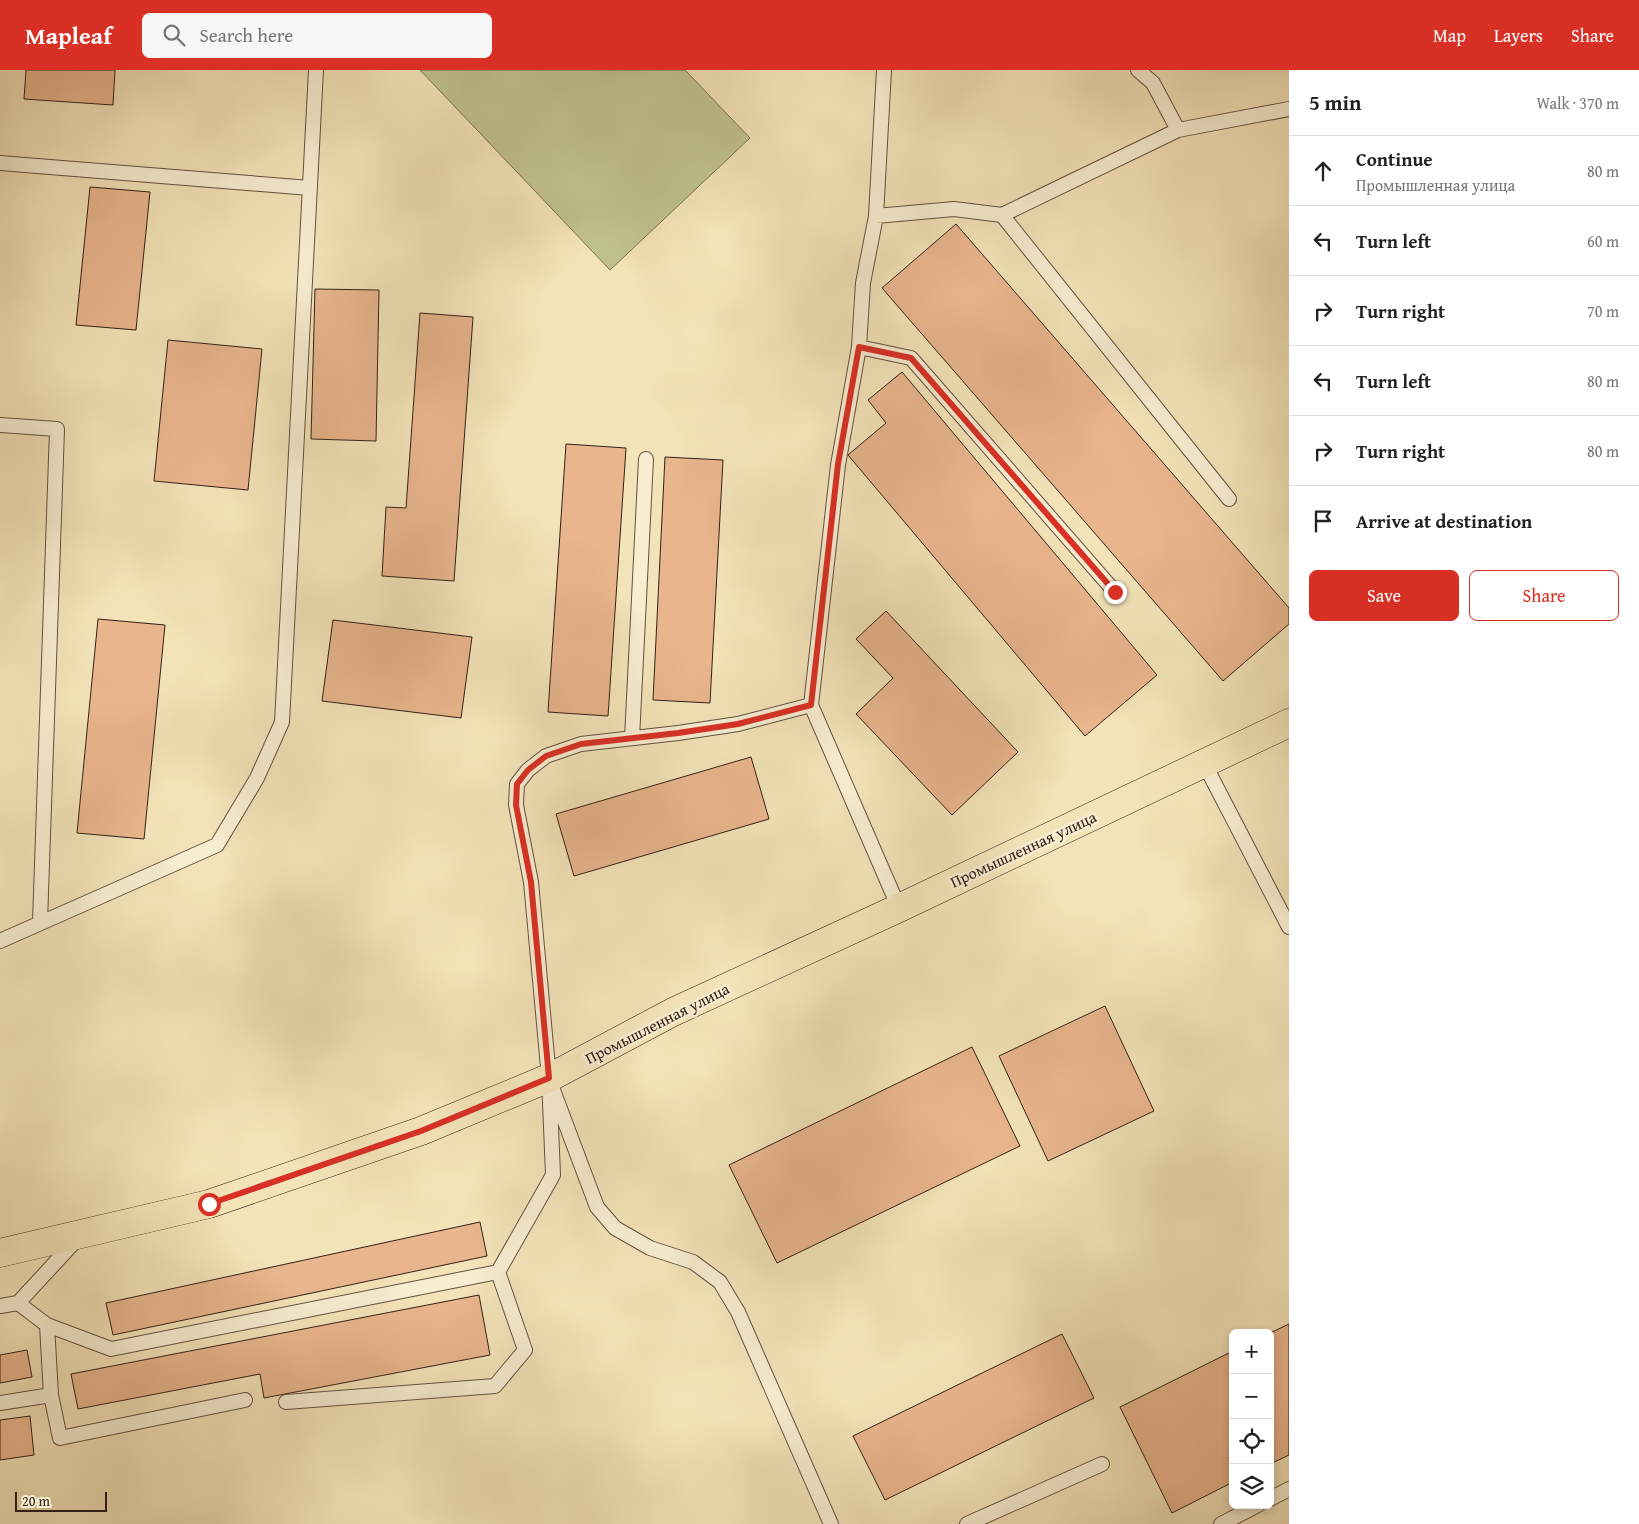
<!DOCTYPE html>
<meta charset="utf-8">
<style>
body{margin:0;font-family:"Gentium Book Plus",serif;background:#f6f6f6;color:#222}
.controls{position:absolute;right:15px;bottom:15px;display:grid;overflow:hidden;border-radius:8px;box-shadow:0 2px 8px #0003}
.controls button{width:45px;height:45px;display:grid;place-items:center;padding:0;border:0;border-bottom:1px solid #e0e0e0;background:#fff;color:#222;font:25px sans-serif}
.scale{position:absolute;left:15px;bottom:12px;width:92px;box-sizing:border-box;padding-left:5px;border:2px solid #342017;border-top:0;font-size:14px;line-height:18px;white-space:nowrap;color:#342017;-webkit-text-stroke:4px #f7edd1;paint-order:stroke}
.stop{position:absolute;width:15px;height:15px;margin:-11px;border:4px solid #d93025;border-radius:50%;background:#fff}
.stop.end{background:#d93025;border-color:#fff;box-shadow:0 1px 5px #0008}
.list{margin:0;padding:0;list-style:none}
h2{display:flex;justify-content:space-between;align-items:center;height:65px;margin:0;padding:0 20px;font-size:21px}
h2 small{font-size:16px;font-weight:400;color:#767676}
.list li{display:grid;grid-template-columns:32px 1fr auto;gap:15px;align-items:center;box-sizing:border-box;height:70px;padding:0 20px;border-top:1px solid #e0e0e0}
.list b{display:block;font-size:19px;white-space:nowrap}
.list p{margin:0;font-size:16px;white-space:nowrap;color:#767676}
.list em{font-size:16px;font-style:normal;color:#767676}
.actions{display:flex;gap:10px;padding:15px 20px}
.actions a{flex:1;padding:11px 0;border:1px solid #d93025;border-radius:8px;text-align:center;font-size:18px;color:#d93025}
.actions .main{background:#d93025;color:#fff}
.icon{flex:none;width:28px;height:28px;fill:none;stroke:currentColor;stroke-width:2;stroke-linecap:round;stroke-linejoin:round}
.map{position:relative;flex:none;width:1289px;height:1454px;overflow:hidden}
header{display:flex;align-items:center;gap:30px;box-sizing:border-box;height:70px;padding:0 25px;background:#d93025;color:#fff}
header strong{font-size:24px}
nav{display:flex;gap:28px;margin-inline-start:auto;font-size:18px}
.search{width:350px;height:45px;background:#f6f6f6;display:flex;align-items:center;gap:12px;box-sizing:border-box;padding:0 18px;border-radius:8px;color:#767676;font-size:19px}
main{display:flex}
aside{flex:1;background:#fff}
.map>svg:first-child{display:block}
.green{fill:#c0c28b;stroke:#7a7151}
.building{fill:#e9b58c;stroke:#342017}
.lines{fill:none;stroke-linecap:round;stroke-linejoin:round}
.service-casing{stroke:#64513f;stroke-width:16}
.primary-casing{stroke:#342017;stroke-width:29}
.service{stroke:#f7edd1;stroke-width:14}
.primary{stroke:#f3e3b8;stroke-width:28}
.route{stroke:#d93025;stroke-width:6}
.labels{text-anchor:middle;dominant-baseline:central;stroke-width:5;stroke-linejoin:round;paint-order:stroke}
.street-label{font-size:16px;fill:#342017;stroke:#f7edd1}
</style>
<header>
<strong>Mapleaf</strong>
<div class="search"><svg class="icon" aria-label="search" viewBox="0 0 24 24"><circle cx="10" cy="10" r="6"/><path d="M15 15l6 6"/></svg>Search here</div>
<nav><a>Map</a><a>Layers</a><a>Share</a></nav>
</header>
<main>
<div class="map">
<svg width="1289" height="1454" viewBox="0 0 1289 1454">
<rect width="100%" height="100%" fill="#f3e3b8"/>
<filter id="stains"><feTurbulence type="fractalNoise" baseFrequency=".004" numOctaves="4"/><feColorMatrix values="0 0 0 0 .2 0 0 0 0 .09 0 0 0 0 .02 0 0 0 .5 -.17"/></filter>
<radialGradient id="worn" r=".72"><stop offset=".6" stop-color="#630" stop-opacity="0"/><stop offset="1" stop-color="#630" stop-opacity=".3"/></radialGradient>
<path class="green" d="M 420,0 L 685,0 L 750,68 L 610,200 Z"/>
<path class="building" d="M 26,0 L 115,0 L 113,35 L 24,29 Z
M 90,117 L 150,122 L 136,260 L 76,255 Z
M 956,154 L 1289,538 L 1289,554 L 1223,611 L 882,218 Z
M 315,219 L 379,220 L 376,371 L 311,369 Z
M 420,243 L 473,247 L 454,511 L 382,506 L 386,437 L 406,438 Z
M 168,270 L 262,279 L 248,420 L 154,411 Z
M 902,302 L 1157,605 L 1085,666 L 848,385 L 886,353 L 868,330 Z
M 566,374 L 626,378 L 608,646 L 548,642 Z
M 665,387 L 723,390 L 710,633 L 653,630 Z
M 886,541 L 1018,682 L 952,745 L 856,644 L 893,608 L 856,569 Z
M 98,549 L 165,555 L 144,769 L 77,763 Z
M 333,550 L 472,567 L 461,648 L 322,631 Z
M 751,687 L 769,749 L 574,806 L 556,744 Z
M 1105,936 L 1154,1041 L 1048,1091 L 999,986 Z
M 972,977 L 1020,1076 L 777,1193 L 729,1095 Z
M 480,1152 L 487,1186 L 113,1265 L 106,1233 Z
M 479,1225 L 490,1285 L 264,1328 L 260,1304 L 78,1339 L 71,1304 Z
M 1289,1254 L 1289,1385 L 1270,1394 L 1270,1263 Z
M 1062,1264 L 1094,1328 L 885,1430 L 853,1366 Z
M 27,1280 L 32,1307 L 0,1313 L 0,1285 Z
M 1233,1281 L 1233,1412 L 1172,1443 L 1120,1337 Z
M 30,1346 L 34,1385 L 0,1390 L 0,1350 Z"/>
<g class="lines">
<defs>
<path id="service" d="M 884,0 L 876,146 L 863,213 L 859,277 L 838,395 L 811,635 L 899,838
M 1138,0 L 1153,13 L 1178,60
M 0,93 L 310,118
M 1002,145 L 1229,429
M 876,146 L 954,139 L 1002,145 L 1178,60 L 1289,39
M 859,277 L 911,288 L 1115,522
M 0,355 L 57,359 L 40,852
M 632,668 L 646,389
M 1204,693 L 1289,857
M 0,871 L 217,775 L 257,708 L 282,652 L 316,0
M 553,1020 L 597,1137 L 615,1158 L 650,1178 L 693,1192 L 720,1212 L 738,1242 L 831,1454
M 18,1233 L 47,1255 L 51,1325
M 0,1236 L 18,1233 L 78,1168
M 47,1255 L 111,1279 L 498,1202 L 553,1105 L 549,1008 L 531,812 L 516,735 L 517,714 L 528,700 L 546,686 L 581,674 L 678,663 L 738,654 L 811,635
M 286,1332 L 495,1316 L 525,1280 L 498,1202
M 0,1333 L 51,1325 L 60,1368 L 245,1330
M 1270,1429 L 1289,1419
M 967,1454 L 1102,1394
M 1221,1454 L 1258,1435"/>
<path id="primary" d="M 0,1183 L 209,1134 L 421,1061 L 549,1008 L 673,942 L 899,838 L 1289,653"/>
</defs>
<use href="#service" class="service-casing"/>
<use href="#primary" class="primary-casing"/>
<use href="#service" class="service"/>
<use href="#primary" class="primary"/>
</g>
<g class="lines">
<path class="route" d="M 209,1134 L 421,1061 L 549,1008 L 531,812 L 516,735 L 517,714 L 528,700 L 546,686 L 581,674 L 678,663 L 738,654 L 811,635 L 838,394 L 859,277 L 911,288 L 1115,522"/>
</g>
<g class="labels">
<g class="street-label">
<text transform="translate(1023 779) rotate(-25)">Промышленная улица</text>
<text transform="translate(657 953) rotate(-27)">Промышленная улица</text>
</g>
</g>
<rect width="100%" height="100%" filter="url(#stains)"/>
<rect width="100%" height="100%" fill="url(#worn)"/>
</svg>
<div class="controls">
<button>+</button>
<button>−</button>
<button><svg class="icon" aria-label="locate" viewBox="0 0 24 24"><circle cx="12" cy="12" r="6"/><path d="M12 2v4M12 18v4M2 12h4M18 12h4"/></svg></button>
<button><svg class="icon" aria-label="layers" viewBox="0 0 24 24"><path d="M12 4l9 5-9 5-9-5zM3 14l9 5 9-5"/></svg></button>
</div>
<div class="scale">20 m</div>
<div class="stop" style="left:209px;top:1134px"></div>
<div class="stop end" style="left:1115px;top:522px"></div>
</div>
<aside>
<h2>5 min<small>Walk · 370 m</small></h2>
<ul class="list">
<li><svg class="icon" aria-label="ahead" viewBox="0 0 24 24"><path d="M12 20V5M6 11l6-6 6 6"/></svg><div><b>Continue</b><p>Промышленная улица</p></div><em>80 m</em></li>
<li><svg class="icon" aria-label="left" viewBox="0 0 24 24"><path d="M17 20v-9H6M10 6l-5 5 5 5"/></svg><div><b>Turn left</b></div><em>60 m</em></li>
<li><svg class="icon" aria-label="right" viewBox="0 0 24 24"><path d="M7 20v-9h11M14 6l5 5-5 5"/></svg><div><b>Turn right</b></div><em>70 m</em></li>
<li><svg class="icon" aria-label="left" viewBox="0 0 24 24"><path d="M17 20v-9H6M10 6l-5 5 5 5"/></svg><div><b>Turn left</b></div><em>80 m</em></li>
<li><svg class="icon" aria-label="right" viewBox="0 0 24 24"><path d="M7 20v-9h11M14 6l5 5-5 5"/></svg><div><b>Turn right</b></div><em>80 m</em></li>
<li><svg class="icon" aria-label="arrive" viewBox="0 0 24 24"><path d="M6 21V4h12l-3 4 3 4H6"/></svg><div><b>Arrive at destination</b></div></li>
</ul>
<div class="actions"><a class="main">Save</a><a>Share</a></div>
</aside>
</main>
